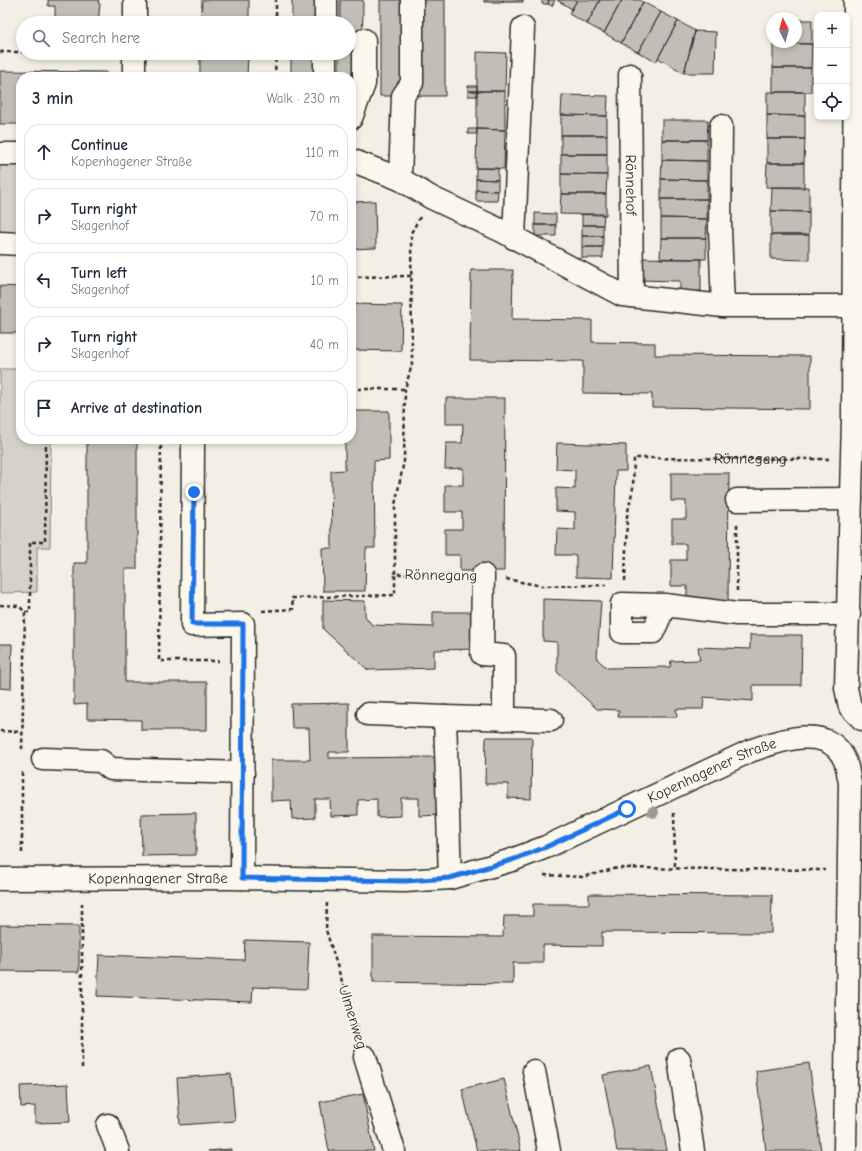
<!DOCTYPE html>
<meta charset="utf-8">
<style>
body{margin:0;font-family:"Comic Neue",sans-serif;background:#f2f2f3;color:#1f2937}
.controls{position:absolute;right:12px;top:12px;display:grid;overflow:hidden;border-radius:8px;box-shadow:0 2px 6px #0003}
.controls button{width:36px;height:36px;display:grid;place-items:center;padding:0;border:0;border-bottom:1px solid #e0e1e3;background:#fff;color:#1f2937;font:20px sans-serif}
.compass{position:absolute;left:766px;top:12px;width:36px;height:36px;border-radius:50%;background:#fff;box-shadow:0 2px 6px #0003;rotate:354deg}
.stop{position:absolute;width:12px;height:12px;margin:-9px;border:3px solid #1a73e8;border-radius:50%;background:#fff}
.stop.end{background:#1a73e8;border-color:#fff;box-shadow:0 1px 4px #0008}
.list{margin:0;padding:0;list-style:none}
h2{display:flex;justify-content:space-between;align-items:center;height:52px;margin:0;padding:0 16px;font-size:17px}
h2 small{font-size:13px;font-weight:400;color:#747a83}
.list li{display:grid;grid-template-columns:26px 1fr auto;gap:12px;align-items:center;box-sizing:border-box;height:56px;margin:0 8px 8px;padding:0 8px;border:1px solid #e0e1e3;border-radius:16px}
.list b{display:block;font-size:15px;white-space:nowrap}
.list p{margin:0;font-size:13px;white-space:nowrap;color:#747a83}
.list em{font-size:13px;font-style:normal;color:#747a83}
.icon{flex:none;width:22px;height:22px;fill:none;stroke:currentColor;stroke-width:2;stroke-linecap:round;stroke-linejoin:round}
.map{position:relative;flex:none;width:862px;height:1151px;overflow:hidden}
.search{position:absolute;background:#fff;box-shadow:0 2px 6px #0003;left:16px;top:16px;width:340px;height:44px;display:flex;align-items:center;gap:10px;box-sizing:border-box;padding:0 14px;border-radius:22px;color:#747a83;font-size:15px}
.panel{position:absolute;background:#fff;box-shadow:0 2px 6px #0003;left:16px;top:72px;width:340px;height:372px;border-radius:16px}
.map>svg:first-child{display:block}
.green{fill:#d5d2c9;stroke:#807e7a}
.building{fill:#c0beb6;stroke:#2b2b2b}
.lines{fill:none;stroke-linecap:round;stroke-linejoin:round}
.minor-casing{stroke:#2b2b2b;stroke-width:25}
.path{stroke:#2b2b2b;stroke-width:2.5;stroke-dasharray:4 3;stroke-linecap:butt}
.minor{stroke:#fbf7ec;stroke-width:22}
.tree{fill:#9d9a94}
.route{stroke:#1a73e8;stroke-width:5}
.labels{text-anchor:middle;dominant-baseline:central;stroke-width:3;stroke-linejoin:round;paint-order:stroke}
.street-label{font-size:15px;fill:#2b2b2b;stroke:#fbf7ec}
</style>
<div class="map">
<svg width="862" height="1151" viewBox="0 0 862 1151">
<rect width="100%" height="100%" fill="#f3efe4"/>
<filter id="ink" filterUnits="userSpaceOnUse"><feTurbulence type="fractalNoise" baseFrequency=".025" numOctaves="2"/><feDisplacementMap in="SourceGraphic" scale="8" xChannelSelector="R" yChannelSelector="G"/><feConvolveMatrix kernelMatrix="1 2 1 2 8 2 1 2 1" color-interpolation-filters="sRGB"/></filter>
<g filter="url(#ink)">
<path class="green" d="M 0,160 L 21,160 L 21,233 L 0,233 Z
M 0,369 L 21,369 L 21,439 L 51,439 L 50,547 L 37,547 L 37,592 L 0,593 Z"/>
<path class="building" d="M 48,0 L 99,0 L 98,3 L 100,4 L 98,23 L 55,23 L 55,6 L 48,6 Z
M 202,0 L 249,0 L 249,23 L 201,23 Z
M 292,0 L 315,0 L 315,23 L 292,23 Z
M 340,0 L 363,0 L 362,76 L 339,75 L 339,53 L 349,53 L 349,23 L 340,23 Z
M 380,0 L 445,0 L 445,96 L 380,96 Z
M 484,0 L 503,0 L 503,2 L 484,2 Z
M 503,0 L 523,0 L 523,2 L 503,2 Z
M 542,0 L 549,0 L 548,4 L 542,4 Z
M 549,0 L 555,0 L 552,6 L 548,4 Z
M 557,0 L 577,0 L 572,9 Z
M 577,0 L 600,0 L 587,24 L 569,14 Z
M 600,0 L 622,0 L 604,33 L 587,24 Z
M 622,0 L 640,0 L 643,2 L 621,43 L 604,33 Z
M 643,2 L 661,12 L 638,52 L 621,43 Z
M 661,12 L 678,21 L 656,62 L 638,52 Z
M 796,20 L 812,20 L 812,44 L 773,43 L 773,42 L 796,42 Z
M 678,21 L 695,31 L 684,73 L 658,58 Z
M 695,31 L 716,32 L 715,73 L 684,73 Z
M 773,43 L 812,44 L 811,68 L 773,68 Z
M 477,52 L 506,53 L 505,91 L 477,91 Z
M 200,53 L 248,53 L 247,77 L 200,77 Z
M 291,53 L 314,53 L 314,76 L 291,75 Z
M 773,68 L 811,68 L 811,92 L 773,92 Z
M 0,71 L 107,72 L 107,77 L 21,77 L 21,124 L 0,124 Z
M 468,86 L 477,86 L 477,91 L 468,91 Z
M 468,91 L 477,91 L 477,96 L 468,96 Z
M 477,91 L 505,91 L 505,130 L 477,129 Z
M 767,92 L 805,92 L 805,116 L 767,115 Z
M 562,95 L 608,96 L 607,116 L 561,115 Z
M 561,115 L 607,116 L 607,135 L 561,135 Z
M 767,115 L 805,116 L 805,139 L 767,139 Z
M 662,120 L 708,120 L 707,140 L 662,140 Z
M 468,129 L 477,129 L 477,134 L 468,134 Z
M 477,129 L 505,130 L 504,169 L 476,168 Z
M 561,135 L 607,135 L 607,154 L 561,154 Z
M 767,139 L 805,139 L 804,163 L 767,163 Z
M 662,140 L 707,140 L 707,161 L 662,160 Z
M 561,154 L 607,154 L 607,175 L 561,174 Z
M 662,160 L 707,161 L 707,180 L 661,179 Z
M 767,163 L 804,163 L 804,188 L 766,187 Z
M 476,168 L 498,168 L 498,180 L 476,179 Z
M 561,174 L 607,175 L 606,194 L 561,194 Z
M 476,179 L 498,180 L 498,191 L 476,190 Z
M 661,179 L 707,180 L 707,199 L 661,199 Z
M 772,187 L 809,187 L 809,212 L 771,211 Z
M 476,190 L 498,191 L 497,201 L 476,201 Z
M 561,194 L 606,194 L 606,215 L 560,214 Z
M 661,199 L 707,199 L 707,219 L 661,218 Z
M 375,201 L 376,248 L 351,249 L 351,202 Z
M 771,211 L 809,212 L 809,235 L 771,235 Z
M 535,213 L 556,214 L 556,225 L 535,225 Z
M 582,214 L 604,214 L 603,225 L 582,225 Z
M 661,218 L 707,219 L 706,238 L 661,238 Z
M 535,225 L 556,225 L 556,236 L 535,236 Z
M 582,225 L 603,225 L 603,236 L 582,236 Z
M 771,235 L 809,235 L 809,260 L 771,259 Z
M 582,236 L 603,236 L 603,247 L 582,247 Z
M 661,238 L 706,238 L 706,259 L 660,259 Z
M 582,247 L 603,247 L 603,258 L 582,258 Z
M 637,258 L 701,259 L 701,291 L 680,292 L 680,281 L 637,280 Z
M 471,270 L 513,270 L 512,319 L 592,320 L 592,342 L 655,343 L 655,355 L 810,356 L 810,409 L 652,407 L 652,394 L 583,393 L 583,361 L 470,360 Z
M 0,286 L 21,287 L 21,333 L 0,333 Z
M 351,304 L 402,305 L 401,351 L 351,350 Z
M 446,398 L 505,398 L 504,571 L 460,571 L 460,555 L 445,555 L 445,529 L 462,529 L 462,512 L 445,512 L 445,485 L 463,485 L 463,468 L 445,469 L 446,443 L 462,443 L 463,424 L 446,424 Z
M 351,411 L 389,411 L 389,460 L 374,461 L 375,548 L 366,548 L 365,591 L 323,591 L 322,548 L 332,548 L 331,471 L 345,470 L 345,439 L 351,439 Z
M 87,439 L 137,439 L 137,569 L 125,569 L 125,682 L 207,682 L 207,730 L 141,730 L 141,720 L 87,719 L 87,704 L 74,705 L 74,563 L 87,563 Z
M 557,443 L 626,445 L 626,471 L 616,471 L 613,578 L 576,577 L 576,555 L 556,555 L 557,529 L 575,530 L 575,512 L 556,511 L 556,488 L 575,489 L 575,470 L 556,469 Z
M 671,473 L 729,473 L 728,603 L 687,603 L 687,586 L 671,586 L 671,560 L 686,560 L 686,544 L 672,544 L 672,519 L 686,519 L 686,501 L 671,501 Z
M 543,599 L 601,601 L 597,659 L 607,668 L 670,667 L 671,661 L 700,660 L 698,647 L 750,649 L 750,635 L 802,635 L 801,685 L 753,685 L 753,701 L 704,697 L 703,709 L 676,709 L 677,717 L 618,717 L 619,710 L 597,709 L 557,672 L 557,642 L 543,641 Z
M 323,600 L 365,601 L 365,616 L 372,625 L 433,627 L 433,612 L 476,612 L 475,649 L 434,650 L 434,668 L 368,670 L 323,629 Z
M 0,644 L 12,644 L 11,689 L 0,688 Z
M 349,703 L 349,752 L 329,752 L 329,758 L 440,757 L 441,815 L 419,816 L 419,798 L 401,798 L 401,816 L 377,817 L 377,799 L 358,800 L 358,815 L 331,816 L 330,799 L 315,799 L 315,818 L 292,819 L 291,800 L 271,801 L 271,760 L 310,760 L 309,728 L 292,728 L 291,704 Z
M 486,737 L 532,737 L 531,799 L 508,798 L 508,784 L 485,784 Z
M 196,813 L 196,855 L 142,856 L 141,814 Z
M 589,894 L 772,895 L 771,933 L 602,932 L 602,946 L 543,945 L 543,963 L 513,963 L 513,984 L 373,982 L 373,936 L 503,937 L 504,916 L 533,916 L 533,904 L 589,904 Z
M 0,925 L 79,926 L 79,972 L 0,971 Z
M 245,940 L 309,942 L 307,989 L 253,987 L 252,1002 L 97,996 L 99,955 L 244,960 Z
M 809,1063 L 821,1151 L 766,1151 L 756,1071 Z
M 651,1066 L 667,1151 L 617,1151 L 603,1075 Z
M 231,1074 L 235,1121 L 180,1125 L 177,1078 Z
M 504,1079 L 521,1151 L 477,1151 L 462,1089 Z
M 68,1084 L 70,1122 L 35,1123 L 35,1106 L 21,1107 L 20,1086 Z
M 363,1094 L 374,1151 L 329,1151 L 320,1102 Z
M 231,1149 L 231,1151 L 208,1151 Z"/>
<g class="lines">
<defs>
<g id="minor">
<path d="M 855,0 L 853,419 L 846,688 L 850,707 L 862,719"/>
<path d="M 135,23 L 135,0"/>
<path d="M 326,23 L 326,0"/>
<path id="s2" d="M 630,75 L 632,296"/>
<path d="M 134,77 L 134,53"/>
<path d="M 325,77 L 325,53"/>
<path d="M 351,118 L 364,84 L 364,40"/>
<path d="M 721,126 L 720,229 L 723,306"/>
<path d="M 0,154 L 21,154"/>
<path d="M 351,160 L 400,179 L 432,198 L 502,231 L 622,295 L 723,306 L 853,306"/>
<path d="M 400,179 L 403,96 L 412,83 L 412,0"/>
<path d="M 514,238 L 523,28"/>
<path d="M 0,243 L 21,244"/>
<path d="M 193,439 L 192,625 L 243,624 L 242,878"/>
<path d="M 737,500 L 851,499"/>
<path d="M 483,575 L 482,654 L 504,656 L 504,719"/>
<path d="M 665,605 L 653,632 L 622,632 L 622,604 L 665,605 L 737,614 L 849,614"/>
<path d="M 368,714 L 445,717"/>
<path d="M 43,759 L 101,761 L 111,769 L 243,773"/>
<path d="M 450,878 L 445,717 L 551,720"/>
<path id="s3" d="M 0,879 L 230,878 L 405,881 L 450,878 L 512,860 L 546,847 L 750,751 C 778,741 830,722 845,761 C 848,767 848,776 850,782 L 845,1151"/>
<path d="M 365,1057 L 394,1151"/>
<path d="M 679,1059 L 693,1151"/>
<path d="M 534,1071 L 549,1151"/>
<path d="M 108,1125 L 118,1151"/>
</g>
</defs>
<use href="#minor" class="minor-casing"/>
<g class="path">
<path d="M 276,23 L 276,0"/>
<path d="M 0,52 L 23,52"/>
<path d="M 66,53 L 112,54"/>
<path d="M 275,77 L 276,53"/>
<path d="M 420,217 L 411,233 L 412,364 L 405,389 L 404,461 L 395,505 L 395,574 L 459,575"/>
<path d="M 351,277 L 411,276"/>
<path d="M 351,389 L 404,389"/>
<path d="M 161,439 L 159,661 L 219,661"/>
<path d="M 737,524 L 737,591"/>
<path d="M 506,579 L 542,586 L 606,585"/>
<path id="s1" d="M 625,581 L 627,516 L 633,488 L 634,458 L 829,459"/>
<path d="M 0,605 L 19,606 L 25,612 L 22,749"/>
<path d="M 262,611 L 293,609 L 292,598 L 395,595 L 395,574"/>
<path d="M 25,612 L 30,612 L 30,542 L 45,542 L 46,439"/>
<path d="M 0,731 L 22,732"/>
<path d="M 22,772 L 22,855"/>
<path d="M 674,813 L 675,868"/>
<path d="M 544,875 L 582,877 L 618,868 L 825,870"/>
<path d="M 327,903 L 326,930 L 359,1036"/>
<path d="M 82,1068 L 82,901"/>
</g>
<use href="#minor" class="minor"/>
</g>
<circle class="tree" cx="653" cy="812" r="6"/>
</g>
<g class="lines" filter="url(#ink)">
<path class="route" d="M 194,492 L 192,624 L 243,624 L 242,878 L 405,881 L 450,878 L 512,860 L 546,847 L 627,809"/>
</g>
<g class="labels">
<g class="street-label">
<text stroke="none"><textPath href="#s2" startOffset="110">Rönnehof</textPath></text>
<text stroke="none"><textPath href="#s1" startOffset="240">Rönnegang</textPath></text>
<text transform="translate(441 575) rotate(1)">Rönnegang</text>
<text stroke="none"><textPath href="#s3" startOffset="734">Kopenhagener Straße</textPath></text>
<text stroke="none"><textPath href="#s3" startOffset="158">Kopenhagener Straße</textPath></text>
<text transform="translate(353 1017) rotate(73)">Ulmenweg</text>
</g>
</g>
</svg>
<div class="controls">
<button>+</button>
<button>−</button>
<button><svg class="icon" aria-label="locate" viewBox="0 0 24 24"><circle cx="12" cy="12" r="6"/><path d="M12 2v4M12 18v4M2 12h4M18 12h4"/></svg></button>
</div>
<svg class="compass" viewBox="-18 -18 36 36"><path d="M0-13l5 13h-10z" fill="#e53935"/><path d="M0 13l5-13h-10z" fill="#747a83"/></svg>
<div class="stop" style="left:627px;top:809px"></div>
<div class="stop end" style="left:194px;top:492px"></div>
<div class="search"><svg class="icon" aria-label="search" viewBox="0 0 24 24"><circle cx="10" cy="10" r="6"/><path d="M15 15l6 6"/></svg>Search here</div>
<section class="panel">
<h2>3 min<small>Walk · 230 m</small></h2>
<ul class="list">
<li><svg class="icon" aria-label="ahead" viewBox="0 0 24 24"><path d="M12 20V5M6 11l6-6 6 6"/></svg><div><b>Continue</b><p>Kopenhagener Straße</p></div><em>110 m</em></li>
<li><svg class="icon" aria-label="right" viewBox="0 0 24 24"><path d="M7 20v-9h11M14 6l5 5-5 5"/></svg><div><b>Turn right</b><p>Skagenhof</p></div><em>70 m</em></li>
<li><svg class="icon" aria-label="left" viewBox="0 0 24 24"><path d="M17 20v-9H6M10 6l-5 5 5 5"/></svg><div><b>Turn left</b><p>Skagenhof</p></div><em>10 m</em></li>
<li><svg class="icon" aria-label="right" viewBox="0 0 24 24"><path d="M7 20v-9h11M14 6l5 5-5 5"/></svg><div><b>Turn right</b><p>Skagenhof</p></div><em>40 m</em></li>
<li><svg class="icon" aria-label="arrive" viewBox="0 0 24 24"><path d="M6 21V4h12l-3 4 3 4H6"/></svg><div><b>Arrive at destination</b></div></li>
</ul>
</section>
</div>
